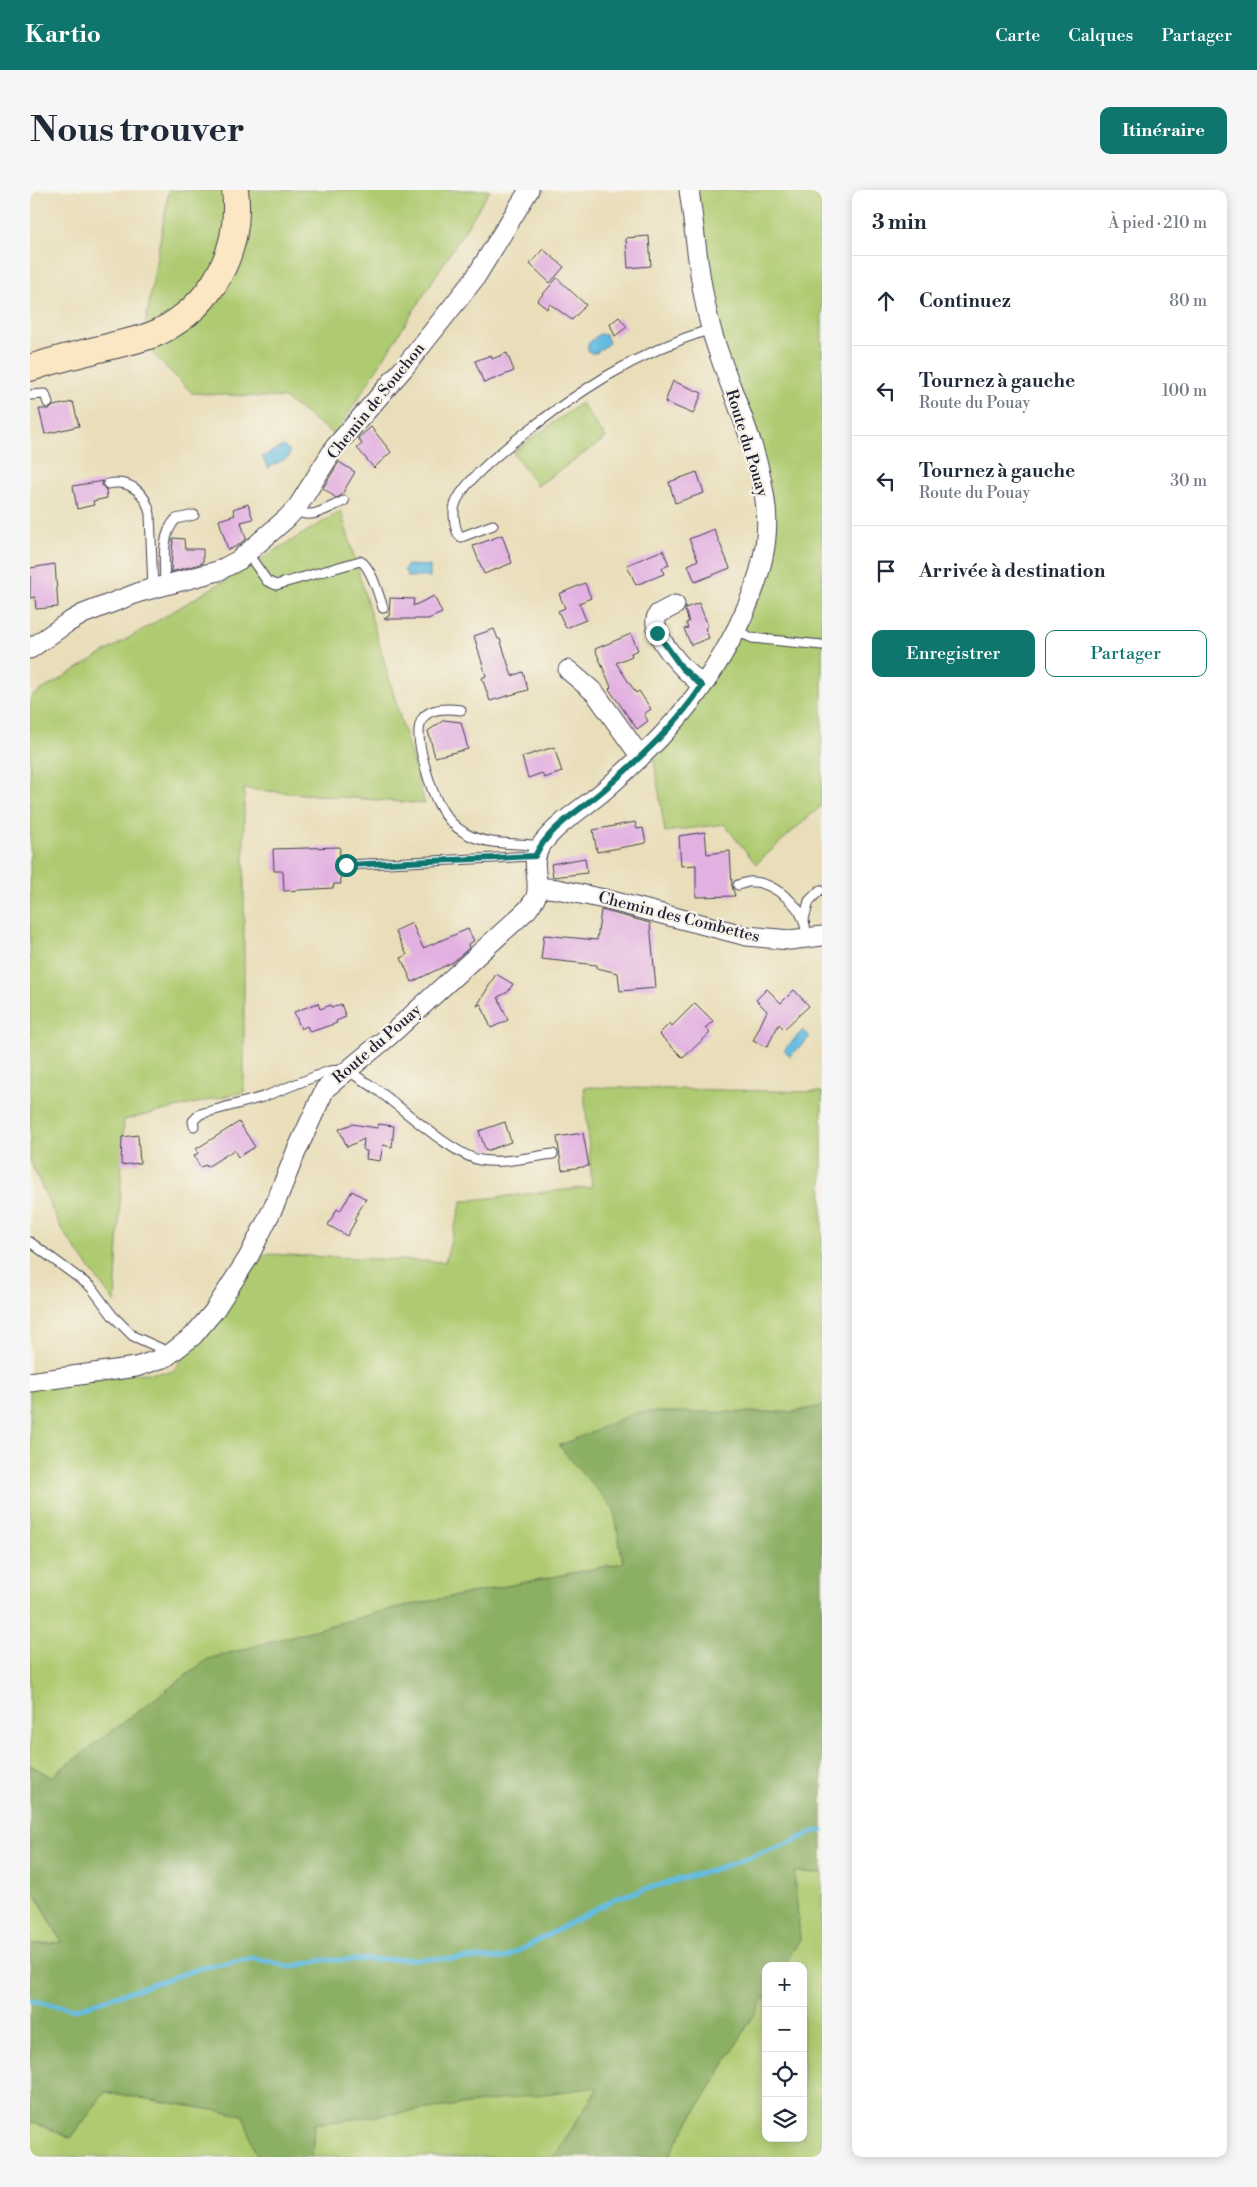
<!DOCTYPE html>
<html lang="fr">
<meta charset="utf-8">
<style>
body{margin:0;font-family:"Libre Bodoni",serif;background:#f6f6f7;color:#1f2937}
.controls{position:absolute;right:15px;bottom:15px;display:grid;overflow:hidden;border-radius:10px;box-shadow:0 2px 12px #0003}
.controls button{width:45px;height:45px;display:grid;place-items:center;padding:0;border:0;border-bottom:1px solid #e0e1e3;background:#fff;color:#1f2937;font:25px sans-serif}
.stop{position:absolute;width:15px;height:15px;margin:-11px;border:4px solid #0f766e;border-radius:50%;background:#fff}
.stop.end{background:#0f766e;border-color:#fff;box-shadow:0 1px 5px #0008}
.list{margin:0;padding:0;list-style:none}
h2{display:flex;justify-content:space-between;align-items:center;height:65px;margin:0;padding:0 20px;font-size:21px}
h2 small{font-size:16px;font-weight:400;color:#747a83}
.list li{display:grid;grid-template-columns:32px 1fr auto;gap:15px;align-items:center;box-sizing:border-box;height:90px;padding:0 20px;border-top:1px solid #e0e1e3}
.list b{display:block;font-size:19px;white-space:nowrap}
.list p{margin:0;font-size:16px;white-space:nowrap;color:#747a83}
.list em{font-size:16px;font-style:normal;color:#747a83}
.actions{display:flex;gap:10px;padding:15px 20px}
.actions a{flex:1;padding:11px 0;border:1px solid #0f766e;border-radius:10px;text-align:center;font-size:18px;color:#0f766e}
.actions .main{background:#0f766e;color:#fff}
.icon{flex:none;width:28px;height:28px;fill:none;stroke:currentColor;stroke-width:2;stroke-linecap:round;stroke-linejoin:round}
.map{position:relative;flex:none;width:792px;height:1967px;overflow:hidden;border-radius:10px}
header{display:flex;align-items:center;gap:30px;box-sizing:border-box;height:70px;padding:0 25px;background:#0f766e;color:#fff}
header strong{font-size:24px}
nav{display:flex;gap:28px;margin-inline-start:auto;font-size:18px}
.intro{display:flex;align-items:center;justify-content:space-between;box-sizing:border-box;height:120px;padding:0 30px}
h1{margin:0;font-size:35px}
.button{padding:12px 22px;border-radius:10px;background:#0f766e;color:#fff;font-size:18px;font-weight:700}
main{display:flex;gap:30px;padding:0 30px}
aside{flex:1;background:#fff;border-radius:10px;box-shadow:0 2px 12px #0003}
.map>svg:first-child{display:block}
.green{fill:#afcb71;stroke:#687656}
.forest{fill:#8baf63;stroke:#56684f}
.water{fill:#64bce1;stroke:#436f8e}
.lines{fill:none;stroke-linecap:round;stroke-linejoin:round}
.stream{stroke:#64bce1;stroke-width:5}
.building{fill:#e2b0e1}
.service-casing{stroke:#403e4e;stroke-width:11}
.minor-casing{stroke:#403e4e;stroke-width:21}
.secondary-casing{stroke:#403e4e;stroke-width:28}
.service{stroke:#fff;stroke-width:9}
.minor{stroke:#fff;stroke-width:19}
.secondary{stroke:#fbe7c3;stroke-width:26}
.route{stroke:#0f766e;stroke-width:6}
.labels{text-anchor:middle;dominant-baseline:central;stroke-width:4.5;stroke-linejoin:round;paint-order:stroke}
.street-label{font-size:16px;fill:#22223b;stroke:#f7f3e8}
</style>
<header>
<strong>Kartio</strong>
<nav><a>Carte</a><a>Calques</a><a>Partager</a></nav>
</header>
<div class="intro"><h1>Nous trouver</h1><a class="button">Itinéraire</a></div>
<main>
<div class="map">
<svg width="792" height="1967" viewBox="0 0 792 1967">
<rect width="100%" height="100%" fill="#f7f3e8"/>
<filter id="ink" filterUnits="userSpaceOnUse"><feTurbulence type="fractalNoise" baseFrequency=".02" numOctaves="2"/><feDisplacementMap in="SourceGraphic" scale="10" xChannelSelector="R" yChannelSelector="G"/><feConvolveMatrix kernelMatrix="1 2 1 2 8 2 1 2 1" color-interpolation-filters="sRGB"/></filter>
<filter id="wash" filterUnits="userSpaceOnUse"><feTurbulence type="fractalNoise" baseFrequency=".0096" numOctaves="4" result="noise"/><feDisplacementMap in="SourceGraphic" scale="20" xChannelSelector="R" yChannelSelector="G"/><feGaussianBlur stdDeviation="1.12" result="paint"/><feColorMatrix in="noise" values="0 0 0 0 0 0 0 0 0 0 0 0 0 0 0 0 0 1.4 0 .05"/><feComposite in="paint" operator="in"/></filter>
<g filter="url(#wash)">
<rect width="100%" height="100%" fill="#e9deb9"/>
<path class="green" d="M 139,0 L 460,0 L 305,245 L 254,208 L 162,203 L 112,153 Z
M 668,0 L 792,0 L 792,615 L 726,674 L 694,634 L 635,642 L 623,564 L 668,509 L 743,349 L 684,122 Z
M 551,213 L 576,248 L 507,296 L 483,262 Z
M 311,321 L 395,614 L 214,599 L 214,902 L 94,930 L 85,1113 L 32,1040 L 0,971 L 0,507 Z
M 554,897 L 792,902 L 792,1216 L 763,1222 L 529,1255 L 584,1319 L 593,1373 L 365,1418 L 178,1469 L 21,1587 L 0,1575 L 0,1188 L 142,1182 L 235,1064 L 415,1072 L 432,1011 L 562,997 Z
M 764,1682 L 792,1683 L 792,1967 L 638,1967 L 736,1805 L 736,1948 L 773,1948 L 773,1776 L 754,1776 L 770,1749 Z
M 0,1694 L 32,1752 L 0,1755 Z
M 569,1896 L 524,1967 L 282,1967 L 284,1934 Z
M 75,1902 L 214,1925 L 227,1967 L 0,1967 L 0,1931 L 41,1948 Z"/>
<path class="forest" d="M 792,1216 L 792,1683 L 764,1682 L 770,1749 L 754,1776 L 736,1776 L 736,1805 L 638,1967 L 524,1967 L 568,1897 L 284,1934 L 282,1967 L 227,1967 L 213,1925 L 75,1902 L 41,1948 L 0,1931 L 0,1755 L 32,1752 L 0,1694 L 0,1575 L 21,1587 L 178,1469 L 365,1418 L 593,1373 L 584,1319 L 529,1256 L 607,1222 L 762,1222 Z"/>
<path class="water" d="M 569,144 L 576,145 L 579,153 L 566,163 L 561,163 L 558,161 L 558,154 Z
M 253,256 L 259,260 L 259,267 L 238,278 L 232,267 Z
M 377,375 L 400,376 L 400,387 L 377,387 L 377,384 L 374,381 Z
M 773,840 L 780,847 L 760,866 L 754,860 Z"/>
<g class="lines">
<path class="stream" d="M 0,1811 L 46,1819 L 171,1778 L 224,1768 L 261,1777 L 292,1770 L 476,1768 L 586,1708 L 698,1675 L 757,1654 L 783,1642 L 792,1640"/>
</g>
<g id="blocks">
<path class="building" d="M 619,46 L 621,76 L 598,78 L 596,48 Z
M 513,59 L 534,77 L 520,93 L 500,74 Z
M 527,88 L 556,115 L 542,130 L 520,114 L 517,119 L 507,111 Z
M 589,127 L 597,137 L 585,146 L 580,134 Z
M 477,163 L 484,181 L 454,193 L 445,171 L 461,165 L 462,169 Z
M 643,191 L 672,203 L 663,224 L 635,212 Z
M 43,212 L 49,236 L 15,244 L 9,219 L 20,219 L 23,216 Z
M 341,237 L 361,262 L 344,278 L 327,258 L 332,254 L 328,248 Z
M 309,272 L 325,282 L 311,306 L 306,308 L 293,298 Z
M 667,282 L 674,303 L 645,313 L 639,292 Z
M 73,291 L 72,295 L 76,300 L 77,308 L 63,311 L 64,315 L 47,319 L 43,296 Z
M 218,314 L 223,329 L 211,332 L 216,349 L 207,356 L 198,360 L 189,330 L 205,325 L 203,319 Z
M 684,339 L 700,378 L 665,392 L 658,375 L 668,370 L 659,349 Z
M 472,345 L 482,373 L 454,384 L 443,356 Z
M 143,348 L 154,349 L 155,359 L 173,359 L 173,373 L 141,382 Z
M 633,360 L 639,375 L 632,378 L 634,384 L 606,395 L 597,375 Z
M 25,374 L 28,417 L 6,419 L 5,407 L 0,408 L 0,378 Z
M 555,393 L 561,408 L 549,413 L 556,430 L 536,438 L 528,421 L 535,418 L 529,404 Z
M 404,406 L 412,423 L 398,429 L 354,429 L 359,426 L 360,408 L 384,409 L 383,416 Z
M 669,413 L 678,436 L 675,438 L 679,448 L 661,455 L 654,439 L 658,438 L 656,433 L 659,432 L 655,420 L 655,418 Z
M 464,439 L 468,449 L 470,449 L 482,486 L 493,482 L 498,500 L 460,511 L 452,488 L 456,486 L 444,446 Z
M 601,444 L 608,460 L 601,463 L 602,466 L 586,473 L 606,503 L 609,501 L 621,519 L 614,524 L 618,531 L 607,539 L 579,499 L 581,497 L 565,459 Z
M 414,530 L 431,532 L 438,559 L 405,567 L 398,541 Z
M 524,557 L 532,582 L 514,588 L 512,583 L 498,588 L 492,567 Z
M 605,632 L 607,639 L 613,638 L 616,653 L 567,662 L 563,640 Z
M 675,642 L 677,664 L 700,661 L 702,696 L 705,706 L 666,707 L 666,675 L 651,676 L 649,646 Z
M 310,657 L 309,675 L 311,694 L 304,694 L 303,698 L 254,701 L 253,681 L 244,681 L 243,659 Z
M 555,668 L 557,683 L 523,687 L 521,674 Z
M 571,720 L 620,733 L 626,798 L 590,801 L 588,783 L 567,778 L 567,775 L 511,769 L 514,745 L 567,750 Z
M 382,733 L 393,758 L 438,739 L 444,751 L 438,754 L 439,758 L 423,772 L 382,792 L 371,768 L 377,765 L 365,741 Z
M 466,784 L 483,794 L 478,802 L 468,807 L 478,830 L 461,838 L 451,814 L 447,816 Z
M 737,799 L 751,813 L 764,800 L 779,816 L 754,839 L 749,834 L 737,857 L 723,851 L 737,821 L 726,810 Z
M 288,813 L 290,819 L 301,815 L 302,818 L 311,814 L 316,827 L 306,831 L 307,833 L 280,842 L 277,836 L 271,839 L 264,822 Z
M 665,813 L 683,831 L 675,838 L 680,843 L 653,868 L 629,844 L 640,833 L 642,836 Z
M 209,932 L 225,957 L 208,967 L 204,960 L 177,977 L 176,975 L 170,977 L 164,966 L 168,963 L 166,959 Z
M 475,932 L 481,952 L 456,961 L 449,941 Z
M 322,934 L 347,938 L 348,934 L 364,936 L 362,957 L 353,955 L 350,971 L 336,969 L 337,961 L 333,960 L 334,949 L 317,957 L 309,939 Z
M 553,943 L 559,976 L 532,980 L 527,947 Z
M 108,945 L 110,973 L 91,975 L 92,947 Z
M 322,1001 L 336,1009 L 324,1029 L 326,1030 L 317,1046 L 298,1035 L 307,1019 L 310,1021 Z"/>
</g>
</g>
<g filter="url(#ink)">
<use href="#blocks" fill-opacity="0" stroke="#403e4e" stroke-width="1"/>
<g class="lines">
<defs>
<path id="service" d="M 0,205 L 15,204 L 18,213
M 78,294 C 100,289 116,303 120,324 L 123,399
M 265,319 C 279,332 299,317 314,311
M 463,335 L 431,347 C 427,344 426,339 425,334 C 424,328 423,321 425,315 C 435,280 544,206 577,186 C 609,167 646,150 681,139
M 218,364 L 237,391 L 246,395 L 330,371 C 341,376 349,406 353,418
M 135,396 C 135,375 130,345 146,329 L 164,325
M 705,440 L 722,448 L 792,455
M 431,520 C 385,514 384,536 394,573 C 401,599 410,629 435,643 C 455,655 480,653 502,655 L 509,658
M 315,675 L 505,666
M 708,695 C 713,694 718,691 723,692 C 741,692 767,712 773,729 C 776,735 776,742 776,748
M 774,729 L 779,711 L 790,700
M 318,879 C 326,888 336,891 346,899 C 371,917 423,965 450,970 C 473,974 499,967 523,964
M 164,936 L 163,931 L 170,924 L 233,907 L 299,881 L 310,880 L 312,883
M 0,1052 L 61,1097 L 82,1125 L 103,1146 L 141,1163"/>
<path id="minor" d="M 645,415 L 628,424 C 616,443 657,483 672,495
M 0,459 L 37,433 L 53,424 L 110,402 L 188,381 L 209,370 L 257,328 L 268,316 L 305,257 L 373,179 L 445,88 L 499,0
M 538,480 L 565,503 L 610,566
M 507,697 L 527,699 L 574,709 L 717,746 L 760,750 L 792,746
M 0,1192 L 106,1177 L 136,1167 L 163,1146 L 184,1121 L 218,1068 L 245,1014 L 266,962 L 295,899 L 358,847 L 498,719 C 500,716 503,712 505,709 C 513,691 497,673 512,654 C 529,631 556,617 577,598 C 597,580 618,561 636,541 C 685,488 744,392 736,318 C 730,257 699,200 682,142 C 669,96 666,47 659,0"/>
<path id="secondary" d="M 0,178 C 27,169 54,163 81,156 C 97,152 114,149 129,142 C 183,115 212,60 205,0"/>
</defs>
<use href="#service" class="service-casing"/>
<use href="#minor" class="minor-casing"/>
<use href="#secondary" class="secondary-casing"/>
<use href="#service" class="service"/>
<use href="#minor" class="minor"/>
<use href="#secondary" class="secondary"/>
</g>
</g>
<g class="lines" filter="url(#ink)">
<path class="route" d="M 316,675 L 505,666 C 520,635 553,619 577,597 C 611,567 647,534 672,496 L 652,478 L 627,443"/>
</g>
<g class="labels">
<g class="street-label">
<text transform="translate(346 211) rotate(-51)">Chemin de Souchon</text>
<text transform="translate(717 253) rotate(73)">Route du Pouay</text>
<text transform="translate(649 727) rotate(14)">Chemin des Combettes</text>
<text transform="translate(347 854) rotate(-41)">Route du Pouay</text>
</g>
</g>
</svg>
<div class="controls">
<button>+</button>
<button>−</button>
<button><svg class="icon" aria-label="locate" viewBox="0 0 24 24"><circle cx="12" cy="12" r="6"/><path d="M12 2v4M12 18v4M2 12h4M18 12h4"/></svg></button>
<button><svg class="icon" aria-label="layers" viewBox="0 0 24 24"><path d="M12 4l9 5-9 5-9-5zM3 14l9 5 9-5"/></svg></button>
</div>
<div class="stop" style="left:316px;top:675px"></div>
<div class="stop end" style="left:627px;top:443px"></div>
</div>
<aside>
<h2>3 min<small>À pied · 210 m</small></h2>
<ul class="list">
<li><svg class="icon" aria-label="ahead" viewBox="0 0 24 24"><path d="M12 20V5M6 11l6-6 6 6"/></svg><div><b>Continuez</b></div><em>80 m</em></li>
<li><svg class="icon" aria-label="left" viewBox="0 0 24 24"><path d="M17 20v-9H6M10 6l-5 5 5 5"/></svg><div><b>Tournez à gauche</b><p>Route du Pouay</p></div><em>100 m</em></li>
<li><svg class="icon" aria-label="left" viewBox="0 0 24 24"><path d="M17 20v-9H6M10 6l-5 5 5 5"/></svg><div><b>Tournez à gauche</b><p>Route du Pouay</p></div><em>30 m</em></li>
<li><svg class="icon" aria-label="arrive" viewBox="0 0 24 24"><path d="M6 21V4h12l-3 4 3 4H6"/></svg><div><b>Arrivée à destination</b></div></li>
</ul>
<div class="actions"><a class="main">Enregistrer</a><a>Partager</a></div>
</aside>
</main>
